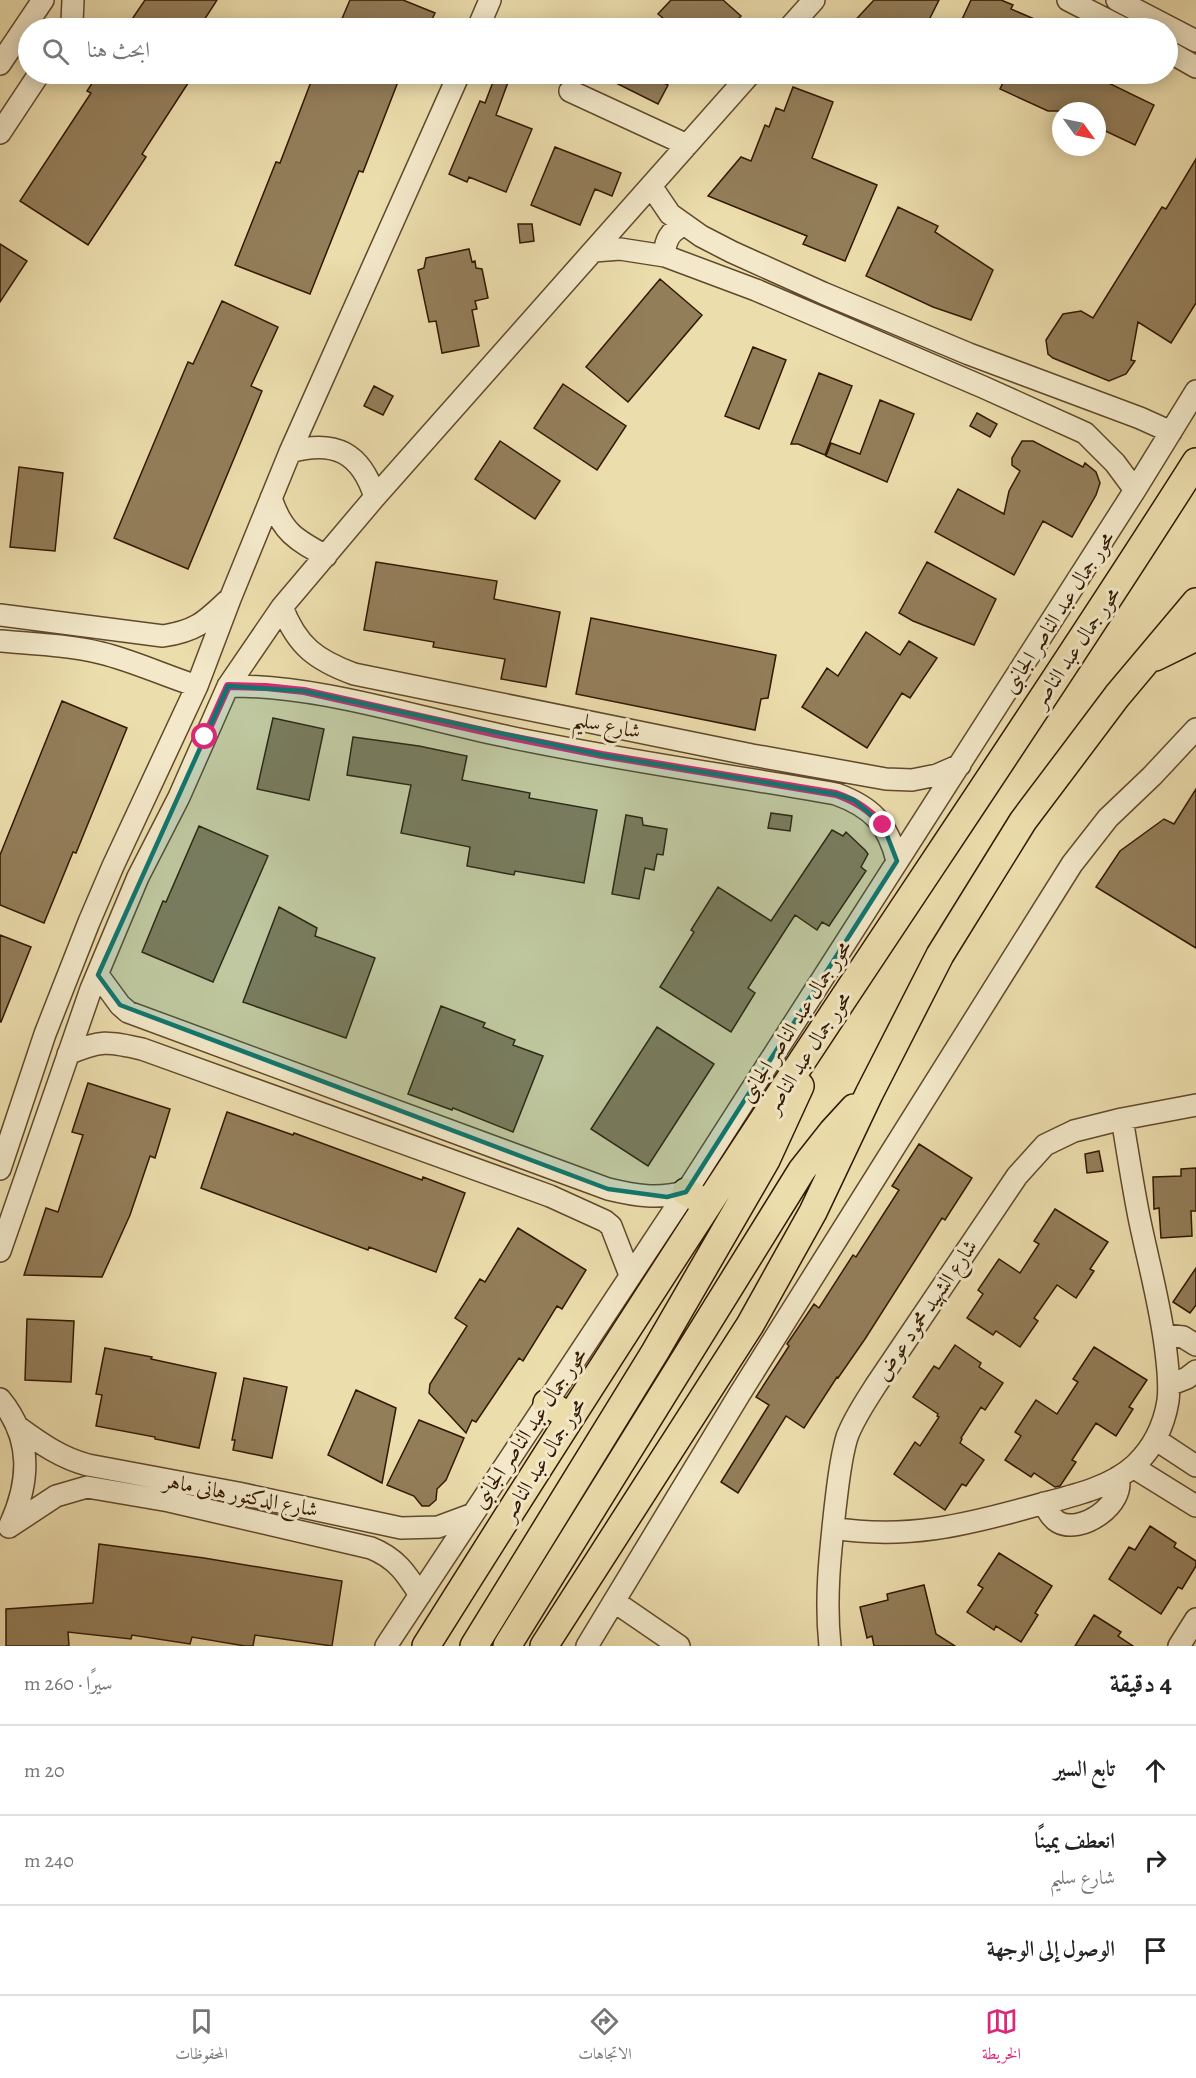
<!DOCTYPE html>
<html lang="ar">
<meta charset="utf-8">
<style>
body{margin:0;font-family:Alegreya,Amiri,serif;background:#f6f6f6;color:#222;direction:rtl}
.compass{position:absolute;left:1052px;top:102px;width:54px;height:54px;border-radius:50%;background:#fff;box-shadow:0 3px 15px #0003;rotate:123deg}
.stop{position:absolute;width:18px;height:18px;margin:-14px;border:4px solid #db2777;border-radius:50%;background:#fff}
.stop.end{background:#db2777;border-color:#fff;box-shadow:0 2px 6px #0008}
.list{margin:0;padding:0;list-style:none}
h2{display:flex;justify-content:space-between;align-items:center;height:78px;margin:0;padding:0 24px;font-size:26px}
h2 small{font-size:20px;font-weight:400;color:#767676}
.list li{display:grid;grid-template-columns:39px 1fr auto;gap:18px;align-items:center;box-sizing:border-box;height:90px;padding:0 24px;border-top:2px solid #e0e0e0}
.list b{display:block;font-size:22px;white-space:nowrap}
.list p{margin:0;font-size:20px;white-space:nowrap;color:#767676}
.list em{font-size:20px;font-style:normal;color:#767676}
.icon{flex:none;width:33px;height:33px;fill:none;stroke:currentColor;stroke-width:2;stroke-linecap:round;stroke-linejoin:round}
.map{position:relative;flex:none;width:1196px;height:1646px;overflow:hidden;direction:ltr}
.search{position:absolute;background:#fff;box-shadow:0 3px 15px #0003;left:18px;right:18px;top:18px;height:66px;display:flex;align-items:center;gap:15px;box-sizing:border-box;padding:0 21px;border-radius:33px;color:#767676;font-size:22px}
.sheet{height:348px;background:#fff}
nav{display:flex;justify-content:space-around;align-items:center;box-sizing:border-box;height:84px;border-top:2px solid #e0e0e0;background:#fff;font-size:16px;color:#767676}
nav a{display:grid;justify-items:center;gap:3px}
nav .on{color:#db2777}
.map>svg:first-child{display:block}
.building{fill:#937e5a;stroke:#321800;stroke-width:1.5}
.lines{fill:none;stroke-linecap:round;stroke-linejoin:round}
.minor-casing{stroke:#60492b;stroke-width:24}
.major-casing{stroke:#321800;stroke-width:30}
.minor{stroke:#f3e9ca;stroke-width:21}
.major{stroke:#ecddad;stroke-width:27}
.route{stroke:#db2777;stroke-width:8}
.marked{fill:#0f766e;fill-opacity:0.2;stroke:#0f766e;stroke-width:4.5;stroke-linejoin:round}
.labels{text-anchor:middle;dominant-baseline:central;stroke-width:6;stroke-linejoin:round;paint-order:stroke}
.street-label{font-size:21px;fill:#321800;stroke:#f3e9ca}
</style>
<div class="map">
<svg width="1196" height="1646" viewBox="0 0 1196 1646">
<rect width="100%" height="100%" fill="#ecddad"/>
<filter id="stains"><feTurbulence type="fractalNoise" baseFrequency=".00333" numOctaves="4"/><feColorMatrix values="0 0 0 0 .2 0 0 0 0 .09 0 0 0 0 .02 0 0 0 .5 -.17"/></filter>
<radialGradient id="worn" r=".72"><stop offset=".6" stop-color="#630" stop-opacity="0"/><stop offset="1" stop-color="#630" stop-opacity=".3"/></radialGradient>
<path class="building" d="M 145,0 L 217,0 L 199,28 L 126,28 Z
M 350,0 L 403,0 L 435,13 L 428,28 L 338,28 Z
M 671,0 L 723,0 L 741,16 L 730,28 L 675,28 L 658,14 Z
M 874,0 L 939,0 L 925,28 L 848,28 Z
M 971,0 L 1001,0 L 1013,5 L 1011,9 L 1055,28 L 958,28 Z
M 98,74 L 194,74 L 142,154 L 146,157 L 88,245 L 20,201 L 91,93 L 87,91 Z
M 314,74 L 401,74 L 363,172 L 359,171 L 310,294 L 235,265 L 276,162 L 280,163 Z
M 496,74 L 511,74 L 496,115 L 532,129 L 506,192 L 469,177 L 467,182 L 449,174 L 480,101 L 485,103 Z
M 598,74 L 645,74 L 668,85 L 658,104 Z
M 1007,74 L 1090,74 L 1154,105 L 1135,145 L 1097,127 L 1097,111 L 1048,111 L 1000,89 Z
M 793,87 L 833,102 L 812,158 L 877,185 L 845,261 L 803,244 L 807,236 L 708,196 L 741,157 L 751,161 L 765,125 L 769,127 L 776,108 L 784,111 Z
M 555,147 L 621,173 L 612,196 L 595,189 L 580,225 L 531,205 Z
M 1196,159 L 1196,303 L 1171,343 L 1138,322 L 1131,360 L 1135,361 L 1126,374 L 1109,381 L 1053,358 L 1048,354 L 1046,340 L 1063,314 L 1081,311 L 1093,318 L 1162,207 L 1166,209 Z
M 898,207 L 938,226 L 935,232 L 993,270 L 971,320 L 933,307 L 866,276 Z
M 518,224 L 532,224 L 534,241 L 520,243 Z
M 0,244 L 27,261 L 0,302 Z
M 469,249 L 472,262 L 475,261 L 476,268 L 482,269 L 488,298 L 475,301 L 477,309 L 472,310 L 479,346 L 442,353 L 436,321 L 429,322 L 418,270 L 424,268 L 426,258 Z
M 660,279 L 702,315 L 628,402 L 586,367 Z
M 222,301 L 278,327 L 251,386 L 262,391 L 188,569 L 114,538 L 188,362 L 193,364 Z
M 753,347 L 786,360 L 759,429 L 725,416 Z
M 819,373 L 852,386 L 825,455 L 798,444 L 791,444 Z
M 563,384 L 626,426 L 597,470 L 534,428 Z
M 374,386 L 393,396 L 383,415 L 364,406 Z
M 880,400 L 914,414 L 887,482 L 826,456 L 831,443 L 860,454 Z
M 977,413 L 997,424 L 990,437 L 970,426 Z
M 500,441 L 560,481 L 535,519 L 475,479 Z
M 1022,441 L 1033,441 L 1083,467 L 1085,463 L 1096,472 L 1100,483 L 1096,495 L 1072,537 L 1043,521 L 1014,575 L 935,532 L 958,489 L 1004,514 L 1009,491 L 1020,471 L 1012,465 L 1012,458 Z
M 19,467 L 63,473 L 55,551 L 10,547 Z
M 376,562 L 497,581 L 494,599 L 560,612 L 546,687 L 501,679 L 505,659 L 433,647 L 434,642 L 364,630 Z
M 927,562 L 996,599 L 974,645 L 913,621 L 899,613 Z
M 591,618 L 776,655 L 768,698 L 761,699 L 755,730 L 576,694 Z
M 866,632 L 900,655 L 909,641 L 937,658 L 910,698 L 902,693 L 867,748 L 802,707 L 827,668 L 838,676 Z
M 62,701 L 127,728 L 76,853 L 73,852 L 44,923 L 0,905 L 0,855 Z
M 273,718 L 324,729 L 309,800 L 257,789 Z
M 353,737 L 419,746 L 467,756 L 462,780 L 530,793 L 529,798 L 597,810 L 584,883 L 515,871 L 514,875 L 467,866 L 470,847 L 401,833 L 411,785 L 347,775 Z
M 1196,789 L 1196,948 L 1096,887 L 1120,851 L 1164,819 L 1174,824 Z
M 771,813 L 792,816 L 790,831 L 768,828 Z
M 626,815 L 642,818 L 643,825 L 667,829 L 663,855 L 657,854 L 654,870 L 645,868 L 639,899 L 612,894 Z
M 199,826 L 268,856 L 213,982 L 142,952 L 163,901 L 166,902 Z
M 832,830 L 843,836 L 846,832 L 865,850 L 868,854 L 861,867 L 866,871 L 829,926 L 822,922 L 817,930 L 795,915 L 748,988 L 755,993 L 731,1032 L 660,987 L 694,932 L 691,930 L 718,887 L 771,921 Z
M 279,907 L 317,928 L 315,936 L 375,958 L 346,1038 L 243,1002 Z
M 0,935 L 31,947 L 1,1022 L 0,1022 Z
M 441,1006 L 485,1023 L 483,1027 L 515,1040 L 513,1045 L 543,1056 L 513,1132 L 453,1108 L 452,1110 L 408,1094 Z
M 657,1027 L 714,1064 L 648,1166 L 591,1129 Z
M 88,1083 L 170,1109 L 155,1158 L 150,1156 L 130,1215 L 102,1277 L 24,1275 L 46,1208 L 58,1212 L 83,1135 L 72,1132 Z
M 227,1112 L 293,1135 L 294,1133 L 422,1180 L 423,1177 L 465,1193 L 436,1272 L 369,1247 L 368,1250 L 201,1188 Z
M 919,1144 L 972,1178 L 945,1220 L 942,1218 L 865,1339 L 838,1378 L 837,1377 L 804,1428 L 786,1416 L 738,1493 L 721,1482 L 769,1405 L 756,1397 L 789,1346 L 787,1344 L 814,1304 L 819,1308 L 853,1255 L 856,1257 L 899,1190 L 892,1186 Z
M 1099,1151 L 1103,1171 L 1087,1173 L 1085,1154 Z
M 1196,1168 L 1196,1211 L 1191,1211 L 1192,1236 L 1161,1238 L 1159,1208 L 1154,1209 L 1153,1177 L 1181,1176 L 1181,1169 Z
M 1055,1209 L 1108,1242 L 1090,1269 L 1094,1271 L 1076,1298 L 1057,1285 L 1034,1318 L 1038,1321 L 1020,1347 L 996,1331 L 993,1335 L 967,1318 L 983,1294 L 978,1290 L 999,1259 L 1020,1273 L 1039,1244 L 1034,1241 Z
M 518,1228 L 586,1270 L 562,1309 L 557,1306 L 523,1361 L 519,1358 L 476,1422 L 472,1420 L 466,1433 L 429,1393 L 430,1384 L 467,1326 L 455,1318 L 480,1279 L 485,1282 Z
M 1196,1268 L 1196,1305 L 1190,1313 L 1173,1302 Z
M 27,1319 L 74,1321 L 71,1382 L 25,1380 Z
M 955,1345 L 981,1363 L 979,1367 L 1003,1383 L 985,1410 L 981,1407 L 961,1438 L 962,1439 L 960,1443 L 984,1460 L 966,1486 L 962,1484 L 945,1510 L 894,1474 L 915,1442 L 920,1446 L 939,1417 L 937,1416 L 938,1414 L 913,1397 L 934,1366 L 939,1369 Z
M 1094,1347 L 1147,1380 L 1129,1407 L 1133,1409 L 1116,1436 L 1096,1423 L 1072,1460 L 1076,1462 L 1060,1486 L 1055,1487 L 1034,1473 L 1031,1477 L 1005,1460 L 1021,1436 L 1015,1432 L 1036,1400 L 1057,1414 L 1078,1382 L 1073,1379 Z
M 105,1348 L 152,1357 L 151,1359 L 216,1373 L 199,1448 L 155,1439 L 155,1437 L 96,1426 L 102,1395 L 96,1394 Z
M 244,1378 L 287,1387 L 272,1458 L 233,1450 L 235,1440 L 232,1440 Z
M 356,1390 L 396,1408 L 382,1483 L 328,1455 Z
M 419,1420 L 464,1438 L 446,1480 L 437,1489 L 436,1500 L 429,1506 L 422,1506 L 414,1496 L 387,1485 Z
M 1150,1526 L 1176,1543 L 1174,1547 L 1196,1561 L 1196,1566 L 1182,1589 L 1178,1587 L 1161,1614 L 1109,1579 L 1129,1547 L 1135,1550 Z
M 99,1544 L 204,1558 L 342,1581 L 332,1646 L 255,1635 L 253,1646 L 245,1646 L 192,1637 L 190,1644 L 132,1635 L 131,1639 L 68,1632 L 69,1646 L 6,1646 L 6,1609 L 93,1603 Z
M 999,1553 L 1052,1586 L 1035,1613 L 1038,1615 L 1021,1642 L 996,1626 L 994,1630 L 967,1612 L 983,1588 L 978,1585 Z
M 924,1585 L 936,1634 L 955,1646 L 874,1646 L 872,1636 L 867,1638 L 860,1607 L 888,1600 L 887,1594 Z
M 1094,1615 L 1121,1632 L 1118,1636 L 1133,1646 L 1075,1646 Z"/>
<g class="lines">
<defs>
<path id="minor" d="M 1068,0 L 1123,28
M 1117,0 L 1196,41
M 68,28 L 72,22 L 73,0
M 478,28 L 490,0
M 789,28 L 814,0
M 1168,51 L 1196,67
M 0,64 L 43,0
M 570,91 L 687,145
M 0,133 L 39,74
M 651,186 L 670,214 L 701,236 L 732,252 L 823,293 L 969,354 L 1140,418 L 1171,432
M 594,251 L 620,249 L 665,256 L 756,290 L 983,387 L 1085,433 L 1115,463 L 1135,490
M 665,256 C 664,241 670,230 685,225
M 290,452 C 335,439 361,453 375,497
M 271,498 C 282,532 296,540 326,556
M 282,607 C 297,646 316,660 354,674 L 752,755 L 886,779 L 912,780 L 937,775 L 960,765
M 0,615 L 163,636 C 195,631 204,623 227,601
M 0,641 C 34,644 68,645 101,653 C 134,661 165,676 197,686
M 228,686 C 318,685 411,716 500,735 C 611,759 724,774 836,794 C 872,807 888,824 897,861
M 98,975 L 120,1005 L 128,1012 L 608,1189 C 637,1196 657,1199 686,1192
M 68,1054 C 100,1040 108,1041 142,1049 L 550,1196 L 605,1221 L 611,1226 L 630,1275
M 0,1169 L 45,1034 L 89,922 L 113,866 L 197,686 L 230,599 L 290,452 L 459,74
M 0,1251 L 91,989 L 138,877 L 179,797 L 228,686 L 282,607 L 375,497 L 750,74
M 1164,1335 L 1183,1337 L 1196,1345
M 1169,1385 L 1187,1378 L 1196,1371
M 0,1399 C 33,1439 30,1483 9,1527
M 18,1427 C 40,1443 61,1458 88,1465 L 238,1493 L 401,1528 L 438,1527 L 473,1514
M 1155,1439 L 1196,1466
M 1133,1467 L 1196,1506
M 1044,1503 C 1047,1510 1051,1518 1058,1522 C 1081,1535 1126,1504 1118,1477
M 9,1527 L 56,1496 L 87,1487 L 169,1501 L 371,1548 C 396,1558 406,1573 420,1595
M 833,1528 C 905,1540 966,1525 1034,1506 C 1067,1497 1109,1489 1135,1465 C 1153,1448 1164,1425 1168,1401 C 1170,1385 1168,1368 1166,1352 C 1161,1308 1149,1265 1140,1222 C 1133,1188 1128,1153 1122,1119
M 615,1602 L 679,1646
M 386,1646 L 686,1192 L 1135,490 L 1196,391
M 587,1646 L 739,1395 L 1072,864 L 1108,818 L 1152,776 L 1196,729
M 830,1646 C 825,1600 830,1555 835,1509 C 838,1485 840,1460 847,1437 C 854,1418 866,1401 876,1385 L 1017,1176 L 1045,1145 L 1074,1131 L 1122,1119 L 1196,1105
M 1179,1646 L 1196,1619"/>
<path id="major" d="M 1155,657 L 1196,637
M 686,1192 L 708,1204
M 547,1403 L 570,1417
M 426,1646 C 554,1442 684,1239 818,1037 C 944,846 1073,656 1196,462
M 474,1646 L 655,1352 L 766,1160 L 800,1086
M 507,1646 L 802,1170 L 832,1132 L 854,1108
M 544,1646 L 750,1325 L 813,1212 L 869,1094 L 940,955 L 1023,821 L 1117,696 L 1196,602"/>
</defs>
<use href="#minor" class="minor-casing"/>
<use href="#major" class="major-casing"/>
<use href="#minor" class="minor"/>
<use href="#major" class="major"/>
</g>
<g class="lines">
<path class="route" d="M 205,737 L 228,686 L 266,687 L 304,691 L 501,735 L 602,755 L 836,794 C 856,801 869,810 883,825"/>
</g>
<path class="marked" d="M 228,686 L 304,691 L 602,755 L 836,794 L 854,800 L 883,825 L 897,861 L 686,1192 L 667,1197 L 608,1189 L 120,1005 L 98,975 Z"/>
<g class="labels">
<g class="street-label">
<text transform="translate(1058 612) rotate(-57)">محور جمال عبد الناصر الجانبى</text>
<text transform="translate(1076 647) rotate(-56)">محور جمال عبد الناصر</text>
<text transform="translate(607 725) rotate(11)">شارع سليم</text>
<text transform="translate(795 1021) rotate(-57)">محور جمال عبد الناصر الجانبى</text>
<text transform="translate(808 1052) rotate(-57)">محور جمال عبد الناصر</text>
<text transform="translate(926 1310) rotate(-56)">شارع الشهيد محمود عوض</text>
<text transform="translate(529 1428) rotate(-56)">محور جمال عبد الناصر الجانبى</text>
<text transform="translate(543 1459) rotate(-58)">محور جمال عبد الناصر</text>
<text transform="translate(241 1495) rotate(11)">شارع الدكتور هانى ماهر</text>
</g>
</g>
<rect width="100%" height="100%" filter="url(#stains)"/>
<rect width="100%" height="100%" fill="url(#worn)"/>
</svg>
<svg class="compass" viewBox="-18 -18 36 36"><path d="M0-13l5 13h-10z" fill="#e53935"/><path d="M0 13l5-13h-10z" fill="#767676"/></svg>
<div class="stop" style="left:205px;top:737px"></div>
<div class="stop end" style="left:883px;top:825px"></div>
<div class="search"><svg class="icon" aria-label="search" viewBox="0 0 24 24"><circle cx="10" cy="10" r="6"/><path d="M15 15l6 6"/></svg>ابحث هنا</div>
</div>
<section class="sheet">
<h2>4 دقيقة<small>سيرًا · 260 m</small></h2>
<ul class="list">
<li><svg class="icon" aria-label="ahead" viewBox="0 0 24 24"><path d="M12 20V5M6 11l6-6 6 6"/></svg><div><b>تابع السير</b></div><em>20 m</em></li>
<li><svg class="icon" aria-label="right" viewBox="0 0 24 24"><path d="M7 20v-9h11M14 6l5 5-5 5"/></svg><div><b>انعطف يمينًا</b><p>شارع سليم</p></div><em>240 m</em></li>
<li><svg class="icon" aria-label="arrive" viewBox="0 0 24 24"><path d="M6 21V4h12l-3 4 3 4H6"/></svg><div><b>الوصول إلى الوجهة</b></div></li>
</ul>
</section>
<nav>
<a class="on"><svg class="icon" aria-label="map" viewBox="0 0 24 24"><path d="M3 6l6-2 6 2 6-2v14l-6 2-6-2-6 2zM9 4v14M15 6v14"/></svg>الخريطة</a>
<a><svg class="icon" aria-label="directions" viewBox="0 0 24 24"><path d="M12 3l9 9-9 9-9-9zM9 14v-3h6M13 9l2 2-2 2"/></svg>الاتجاهات</a>
<a><svg class="icon" aria-label="saved" viewBox="0 0 24 24"><path d="M7 4h10v16l-5-4-5 4z"/></svg>المحفوظات</a>
</nav>
